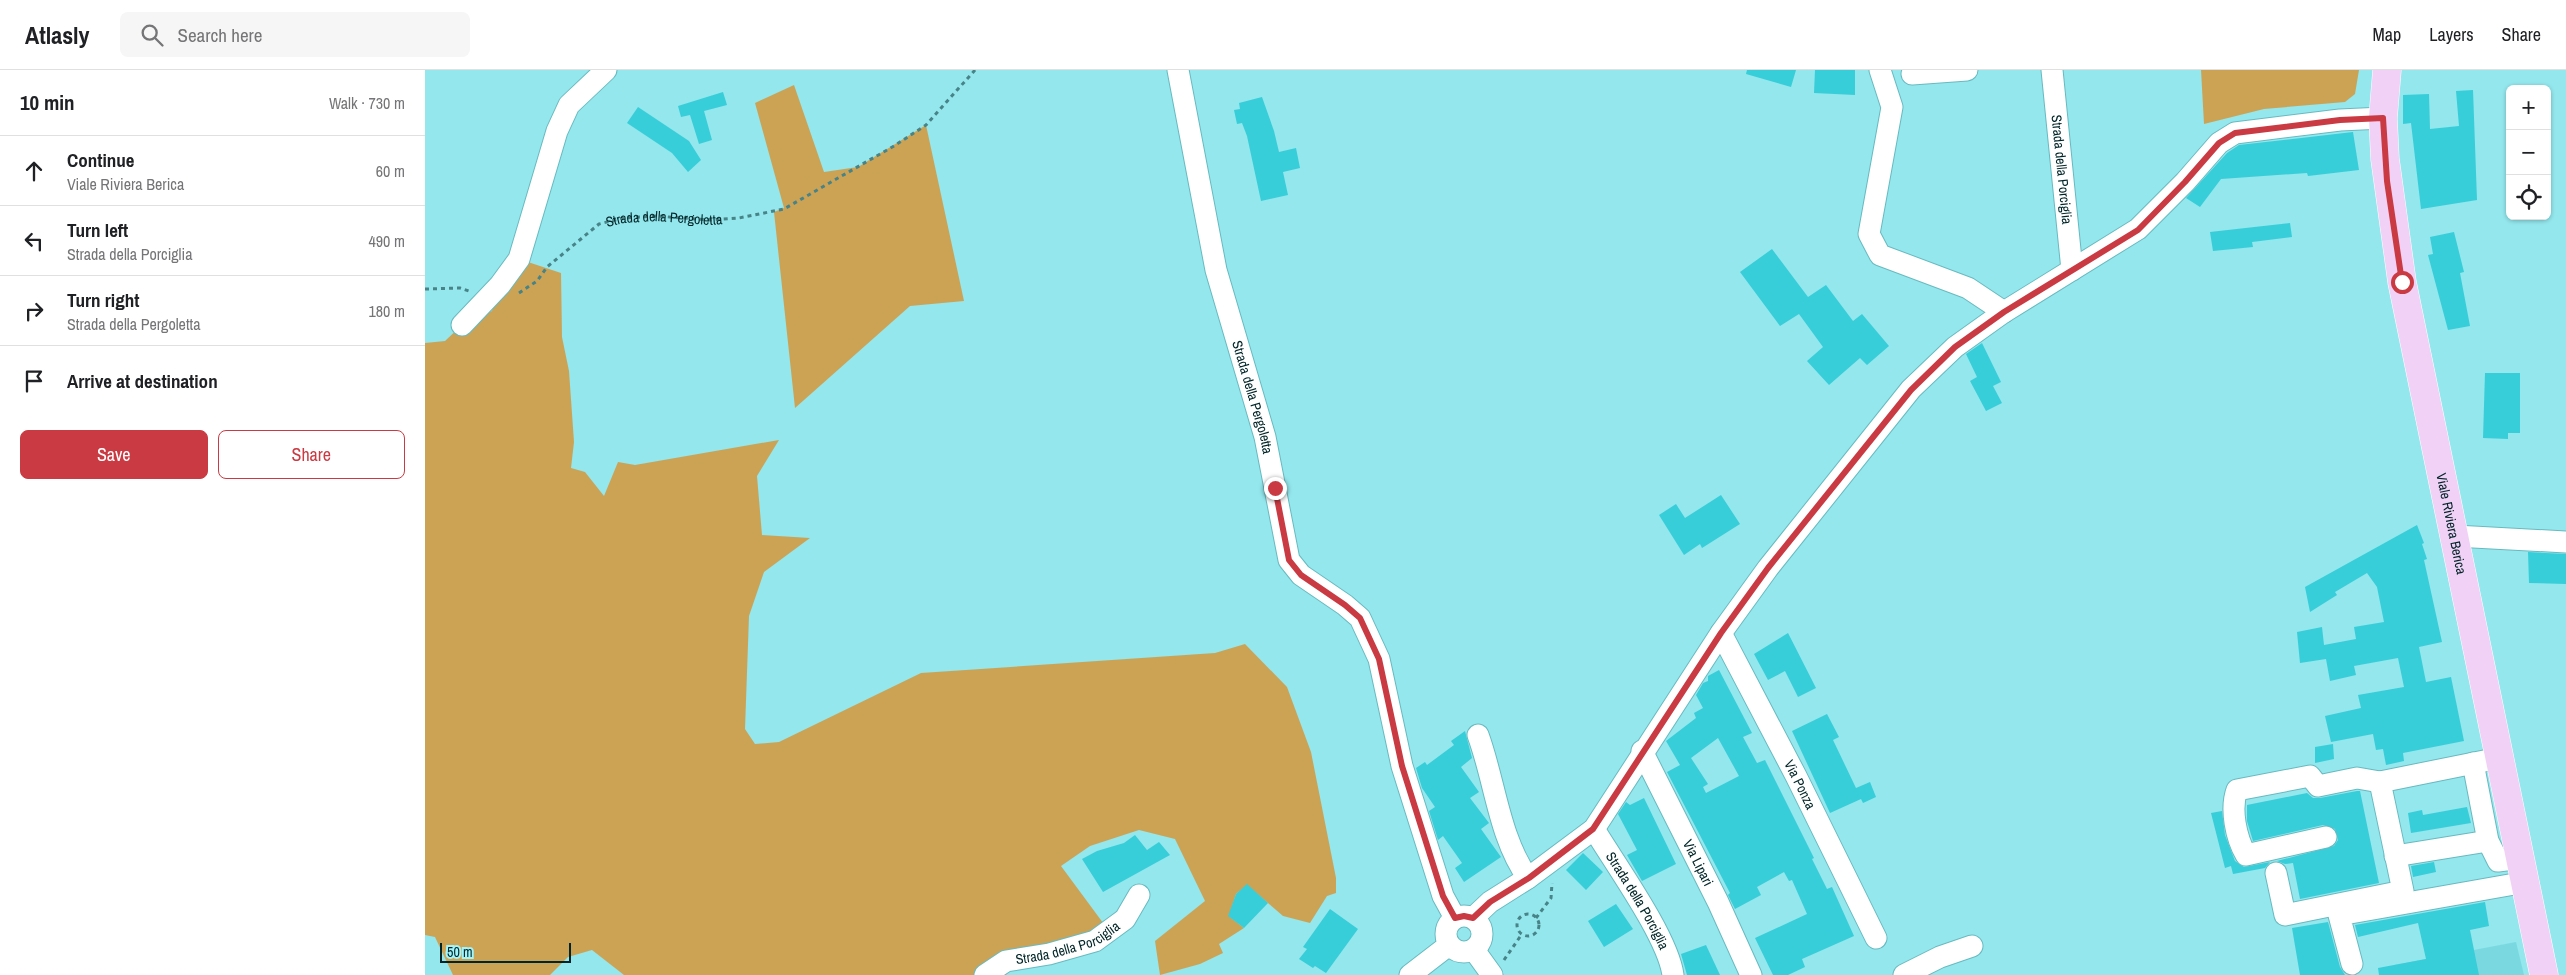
<!DOCTYPE html>
<meta charset="utf-8">
<style>
body{margin:0;font-family:"Archivo Narrow",sans-serif;background:#f6f6f6;color:#202124}
.controls{position:absolute;right:15px;top:15px;display:grid;overflow:hidden;border-radius:8px;box-shadow:0 1px 4px #0004}
.controls button{width:45px;height:45px;display:grid;place-items:center;padding:0;border:0;border-bottom:1px solid #e0e0e0;background:#fff;color:#202124;font:25px sans-serif}
.scale{position:absolute;left:15px;bottom:12px;width:131px;box-sizing:border-box;padding-left:5px;border:2px solid #002528;border-top:0;font-size:14px;line-height:18px;white-space:nowrap;color:#002528;-webkit-text-stroke:4px #a0f4fa;paint-order:stroke}
.stop{position:absolute;width:15px;height:15px;margin:-11px;border:4px solid #ca3a42;border-radius:50%;background:#fff}
.stop.end{background:#ca3a42;border-color:#fff;box-shadow:0 1px 5px #0008}
.list{margin:0;padding:0;list-style:none}
h2{display:flex;justify-content:space-between;align-items:center;height:65px;margin:0;padding:0 20px;font-size:21px}
h2 small{font-size:16px;font-weight:400;color:#757577}
.list li{display:grid;grid-template-columns:32px 1fr auto;gap:15px;align-items:center;box-sizing:border-box;height:70px;padding:0 20px;border-top:1px solid #e0e0e0}
.list b{display:block;font-size:19px;white-space:nowrap}
.list p{margin:0;font-size:16px;white-space:nowrap;color:#757577}
.list em{font-size:16px;font-style:normal;color:#757577}
.actions{display:flex;gap:10px;padding:15px 20px}
.actions a{flex:1;padding:11px 0;border:1px solid #ca3a42;border-radius:8px;text-align:center;font-size:18px;color:#ca3a42}
.actions .main{background:#ca3a42;color:#fff}
.icon{flex:none;width:28px;height:28px;fill:none;stroke:currentColor;stroke-width:2;stroke-linecap:round;stroke-linejoin:round}
.map{position:relative;flex:none;width:2141px;height:905px;overflow:hidden}
header{display:flex;align-items:center;gap:30px;box-sizing:border-box;height:70px;padding:0 25px;background:#fff;border-bottom:1px solid #e0e0e0}
header strong{font-size:24px}
nav{display:flex;gap:28px;margin-inline-start:auto;font-size:18px}
.search{width:350px;height:45px;background:#f6f6f6;display:flex;align-items:center;gap:12px;box-sizing:border-box;padding:0 18px;border-radius:8px;color:#757577;font-size:19px}
main{display:flex}
aside{flex:1;background:#fff}
.map>svg:first-child{display:block}
.built{fill:#7ad9e0}
.green{fill:#cca355}
.building{fill:#37ced9;fill-rule:evenodd}
.lines{fill:none;stroke-linecap:round;stroke-linejoin:round}
.minor-casing{stroke:#67bac0;stroke-width:23}
.major-casing{stroke:#fff;stroke-width:29}
.path{stroke:#478387;stroke-width:3;stroke-dasharray:4 4;stroke-linecap:butt}
.minor{stroke:#fff;stroke-width:21}
.major{stroke:#f2d1f7;stroke-width:28}
.route{stroke:#ca3a42;stroke-width:6}
.labels{text-anchor:middle;dominant-baseline:central;stroke-width:4.5;stroke-linejoin:round;paint-order:stroke}
.street-label{font-size:14px;fill:#002528;stroke:#a0f4fa}
</style>
<header>
<strong>Atlasly</strong>
<div class="search"><svg class="icon" aria-label="search" viewBox="0 0 24 24"><circle cx="10" cy="10" r="6"/><path d="M15 15l6 6"/></svg>Search here</div>
<nav><a>Map</a><a>Layers</a><a>Share</a></nav>
</header>
<main>
<aside>
<h2>10 min<small>Walk · 730 m</small></h2>
<ul class="list">
<li><svg class="icon" aria-label="ahead" viewBox="0 0 24 24"><path d="M12 20V5M6 11l6-6 6 6"/></svg><div><b>Continue</b><p>Viale Riviera Berica</p></div><em>60 m</em></li>
<li><svg class="icon" aria-label="left" viewBox="0 0 24 24"><path d="M17 20v-9H6M10 6l-5 5 5 5"/></svg><div><b>Turn left</b><p>Strada della Porciglia</p></div><em>490 m</em></li>
<li><svg class="icon" aria-label="right" viewBox="0 0 24 24"><path d="M7 20v-9h11M14 6l5 5-5 5"/></svg><div><b>Turn right</b><p>Strada della Pergoletta</p></div><em>180 m</em></li>
<li><svg class="icon" aria-label="arrive" viewBox="0 0 24 24"><path d="M6 21V4h12l-3 4 3 4H6"/></svg><div><b>Arrive at destination</b></div></li>
</ul>
<div class="actions"><a class="main">Save</a><a>Share</a></div>
</aside>
<div class="map">
<svg width="2141" height="905" viewBox="0 0 2141 905">
<rect width="100%" height="100%" fill="#93e7ed"/>
<path class="built" d="M 2091,872 L 2099,905 L 1972,905 L 1969,895 Z"/>
<path class="green" d="M 1776,0 L 1934,0 L 1930,24 L 1920,32 L 1839,39 L 1779,54 Z
M 369,15 L 399,102 L 433,97 L 501,55 L 539,231 L 485,236 L 370,338 L 349,142 L 359,138 L 330,33 Z
M 94,189 L 136,203 L 137,267 L 144,301 L 149,372 L 146,398 L 160,402 L 179,426 L 193,392 L 210,395 L 354,370 L 332,406 L 337,465 L 385,468 L 339,502 L 324,546 L 320,659 L 330,674 L 354,672 L 496,603 L 790,583 L 820,574 L 862,617 L 886,682 L 911,808 L 911,823 L 902,826 L 885,853 L 858,846 L 822,815 L 811,824 L 804,846 L 819,858 L 794,874 L 798,883 L 775,894 L 735,905 L 730,871 L 780,831 L 750,769 L 714,760 L 665,776 L 636,796 L 684,861 L 560,905 L 199,905 L 167,880 L 143,887 L 125,905 L 28,905 L 10,867 L 0,865 L 0,273 L 20,271 L 37,255 L 67,241 L 75,215 Z"/>
<path class="building" d="M 1322,0 L 1371,0 L 1366,17 L 1321,4 Z
M 1390,0 L 1430,0 L 1430,25 L 1389,23 Z
M 2048,20 L 2052,130 L 1996,139 L 1986,53 L 1978,54 L 1978,25 L 2004,24 L 2005,59 L 2034,56 L 2031,21 Z
M 298,22 L 302,35 L 279,41 L 287,70 L 274,74 L 265,45 L 256,47 L 253,36 Z
M 837,27 L 849,61 L 854,82 L 871,78 L 875,98 L 858,102 L 863,125 L 836,131 L 822,66 L 817,53 L 812,54 L 809,40 L 815,39 L 814,33 Z
M 213,37 L 264,71 L 276,90 L 263,102 L 247,83 L 202,53 Z
M 1928,62 L 1934,100 L 1883,106 L 1882,103 L 1796,109 L 1775,137 L 1761,128 L 1802,83 L 1814,75 Z
M 1865,153 L 1867,167 L 1827,172 L 1828,177 L 1788,181 L 1785,162 Z
M 2029,162 L 2039,202 L 2035,203 L 2045,256 L 2023,260 L 2003,185 L 2008,184 L 2005,167 Z
M 1347,179 L 1383,227 L 1401,215 L 1428,251 L 1437,244 L 1464,276 L 1442,295 L 1435,288 L 1404,315 L 1382,291 L 1398,277 L 1374,244 L 1355,256 L 1315,202 Z
M 1557,273 L 1576,312 L 1568,316 L 1577,333 L 1561,341 L 1545,311 L 1552,307 L 1541,284 Z
M 2060,303 L 2095,303 L 2095,363 L 2083,363 L 2083,369 L 2058,368 Z
M 1296,425 L 1315,454 L 1277,478 L 1275,474 L 1259,485 L 1234,445 L 1251,434 L 1260,448 Z
M 1992,455 L 1999,473 L 1997,474 L 2002,489 L 1999,490 L 2017,572 L 1994,577 L 2001,612 L 2026,607 L 2039,671 L 1978,683 L 1979,691 L 1961,695 L 1958,679 L 1951,680 L 1948,664 L 1906,672 L 1900,646 L 1936,638 L 1933,625 L 1979,617 L 1973,588 L 1929,596 L 1931,605 L 1905,611 L 1901,589 L 1875,593 L 1872,562 L 1897,557 L 1899,575 L 1931,569 L 1929,557 L 1959,552 L 1952,517 L 1942,503 L 1910,522 L 1912,525 L 1885,542 L 1880,517 Z
M 2103,482 L 2141,484 L 2141,514 L 2104,513 Z
M 1363,563 L 1391,618 L 1373,627 L 1360,601 L 1343,610 L 1329,584 Z
M 1294,600 L 1327,663 L 1318,667 L 1332,693 L 1340,690 L 1389,788 L 1387,789 L 1402,819 L 1407,817 L 1429,866 L 1377,889 L 1380,897 L 1363,905 L 1348,905 L 1330,868 L 1382,844 L 1367,810 L 1364,811 L 1359,802 L 1332,817 L 1336,825 L 1310,839 L 1303,825 L 1305,823 L 1242,702 L 1255,695 L 1241,671 L 1271,648 L 1269,643 L 1278,638 L 1271,625 L 1278,613 L 1283,611 L 1283,606 ZM 1293,668 L 1314,706 L 1281,723 L 1278,717 L 1283,714 L 1266,688 Z
M 1402,644 L 1414,667 L 1408,670 L 1431,718 L 1445,712 L 1451,727 L 1438,733 L 1436,729 L 1405,743 L 1367,661 Z
M 1040,661 L 1047,688 L 1036,697 L 1054,722 L 1045,728 L 1064,753 L 1056,759 L 1076,787 L 1039,812 L 1030,798 L 1037,793 L 1018,766 L 1013,770 L 1004,741 L 1010,737 L 997,718 L 991,698 L 1000,692 L 1002,695 L 1029,675 L 1026,671 Z
M 1908,674 L 1909,689 L 1890,693 L 1890,677 Z
M 1932,721 L 1935,721 L 1954,813 L 1875,829 L 1868,793 L 1860,794 L 1852,791 L 1909,776 L 1913,770 L 1910,759 L 1898,755 L 1828,771 L 1822,751 L 1822,735 L 1882,723 L 1888,728 L 1895,728 Z
M 1219,728 L 1251,794 L 1217,811 L 1202,785 L 1212,780 L 1193,744 L 1201,732 L 1205,735 Z
M 2042,737 L 2046,753 L 1986,763 L 1983,743 L 1997,740 L 1998,745 Z
M 1797,741 L 1800,765 L 1810,791 L 1819,797 L 1845,792 L 1840,798 L 1808,804 L 1806,796 L 1800,798 L 1786,743 Z
M 710,765 L 722,780 L 734,772 L 745,785 L 678,822 L 657,789 L 672,781 L 699,773 Z
M 1158,783 L 1178,802 L 1161,820 L 1141,800 Z
M 2009,792 L 2011,802 L 1988,807 L 1986,796 Z
M 822,814 L 843,833 L 819,858 L 803,846 L 811,824 Z
M 2060,832 L 2064,856 L 2045,860 L 2054,905 L 1954,905 L 1953,898 L 2001,889 L 1993,853 L 1933,867 L 1930,855 Z
M 1191,834 L 1208,859 L 1179,877 L 1163,851 Z
M 905,839 L 933,859 L 901,903 L 890,896 L 888,898 L 874,889 L 882,879 L 878,877 Z
M 1903,852 L 1915,897 L 1920,905 L 1875,905 L 1867,858 Z
M 1281,875 L 1295,905 L 1262,905 L 1256,884 Z"/>
<g class="lines">
<defs>
<g id="minor">
<path id="s2" d="M 753,0 L 791,200 L 840,367 L 864,490 L 876,505 L 920,535 L 935,548 L 954,589 L 977,696 L 1018,826 L 1030,848"/>
<path d="M 1455,0 L 1467,37 L 1444,164 L 1455,185 L 1543,218 L 1579,242"/>
<path id="s3" d="M 1627,0 L 1647,200"/>
<path d="M 1487,4 L 1542,0"/>
<path d="M 37,255 L 75,215 L 94,189 L 132,61 L 144,35 L 181,0"/>
<path d="M 2030,466 L 2141,472"/>
<path id="s4" d="M 1296,563 L 1371,706 L 1451,868"/>
<path d="M 1053,665 C 1070,711 1074,768 1103,808"/>
<path id="s5" d="M 1217,681 L 1293,832 L 1326,905"/>
<path d="M 2048,693 L 2063,771 L 2073,791 L 2096,788"/>
<path id="s6" d="M 1169,759 C 1190,794 1243,867 1248,905"/>
<path d="M 1901,767 L 1821,785 C 1811,768 1805,739 1812,720 L 1885,706 L 1893,716 L 1932,708 L 1955,712"/>
<path d="M 1970,786 L 2063,771"/>
<path d="M 1851,803 L 1860,845 L 1978,821 L 1955,712 L 2074,688"/>
<circle cx="1039" cy="864" r="18"/>
<path d="M 1048,848 L 1065,832 L 1103,808 L 1169,759 L 1296,563 L 1343,498 L 1486,319 L 1530,277 L 1579,242 L 1713,159 L 1760,112 L 1794,73 L 1810,63 L 1915,50 L 1958,48"/>
<path d="M 1049,880 L 1067,905"/>
<path d="M 1927,894 L 1914,845 L 2101,812"/>
<path id="s7" d="M 560,905 L 581,891 L 624,884 L 670,871 L 700,849 L 714,825"/>
<path d="M 985,905 L 1024,875"/>
<path d="M 1479,905 L 1515,887 L 1547,876"/>
</g>
<g id="major">
<path id="s8" d="M 1962,0 L 1958,48 L 1960,89 L 1977,212 L 2119,905"/>
</g>
</defs>
<use href="#minor" class="minor-casing"/>
<use href="#major" class="major-casing"/>
<g class="path">
<path d="M 0,219 L 35,218 L 44,221"/>
<path id="s1" d="M 94,223 L 112,211 L 122,197 L 174,154 L 198,148 L 231,146 L 285,150 L 314,148 L 359,139 L 469,76 L 501,55 L 550,0"/>
<circle cx="1103" cy="855" r="11"/>
<path d="M 1111,848 L 1126,828 L 1127,813"/>
<path d="M 1079,890 L 1097,864"/>
</g>
<use href="#minor" class="minor"/>
<use href="#major" class="major"/>
</g>
<g class="lines">
<path class="route" d="M 850,418 L 864,490 L 876,505 L 920,535 L 935,548 L 954,589 L 977,696 L 1018,826 L 1030,848 L 1039,846 L 1048,848 L 1065,832 L 1104,808 L 1168,759 L 1296,563 L 1343,498 L 1486,320 L 1530,277 L 1579,242 L 1713,160 L 1760,112 L 1794,73 L 1810,63 L 1915,50 L 1958,48 L 1962,111 L 1977,212"/>
</g>
<g class="labels">
<g class="street-label">
<text stroke="none"><textPath href="#s3" startOffset="100">Strada della Porciglia</textPath></text>
<text stroke="none"><textPath href="#s1" startOffset="172">Strada della Pergoletta</textPath></text>
<text stroke="none"><textPath href="#s2" startOffset="336">Strada della Pergoletta</textPath></text>
<text stroke="none"><textPath href="#s8" startOffset="460">Viale Riviera Berica</textPath></text>
<text stroke="none"><textPath href="#s4" startOffset="171">Via Ponza</textPath></text>
<text stroke="none"><textPath href="#s5" startOffset="125">Via Lipari</textPath></text>
<text stroke="none"><textPath href="#s6" startOffset="84">Strada della Porciglia</textPath></text>
<text stroke="none"><textPath href="#s7" startOffset="90">Strada della Porciglia</textPath></text>
</g>
</g>
</svg>
<div class="controls">
<button>+</button>
<button>−</button>
<button><svg class="icon" aria-label="locate" viewBox="0 0 24 24"><circle cx="12" cy="12" r="6"/><path d="M12 2v4M12 18v4M2 12h4M18 12h4"/></svg></button>
</div>
<div class="scale">50 m</div>
<div class="stop" style="left:1977px;top:212px"></div>
<div class="stop end" style="left:850px;top:418px"></div>
</div>
</main>
